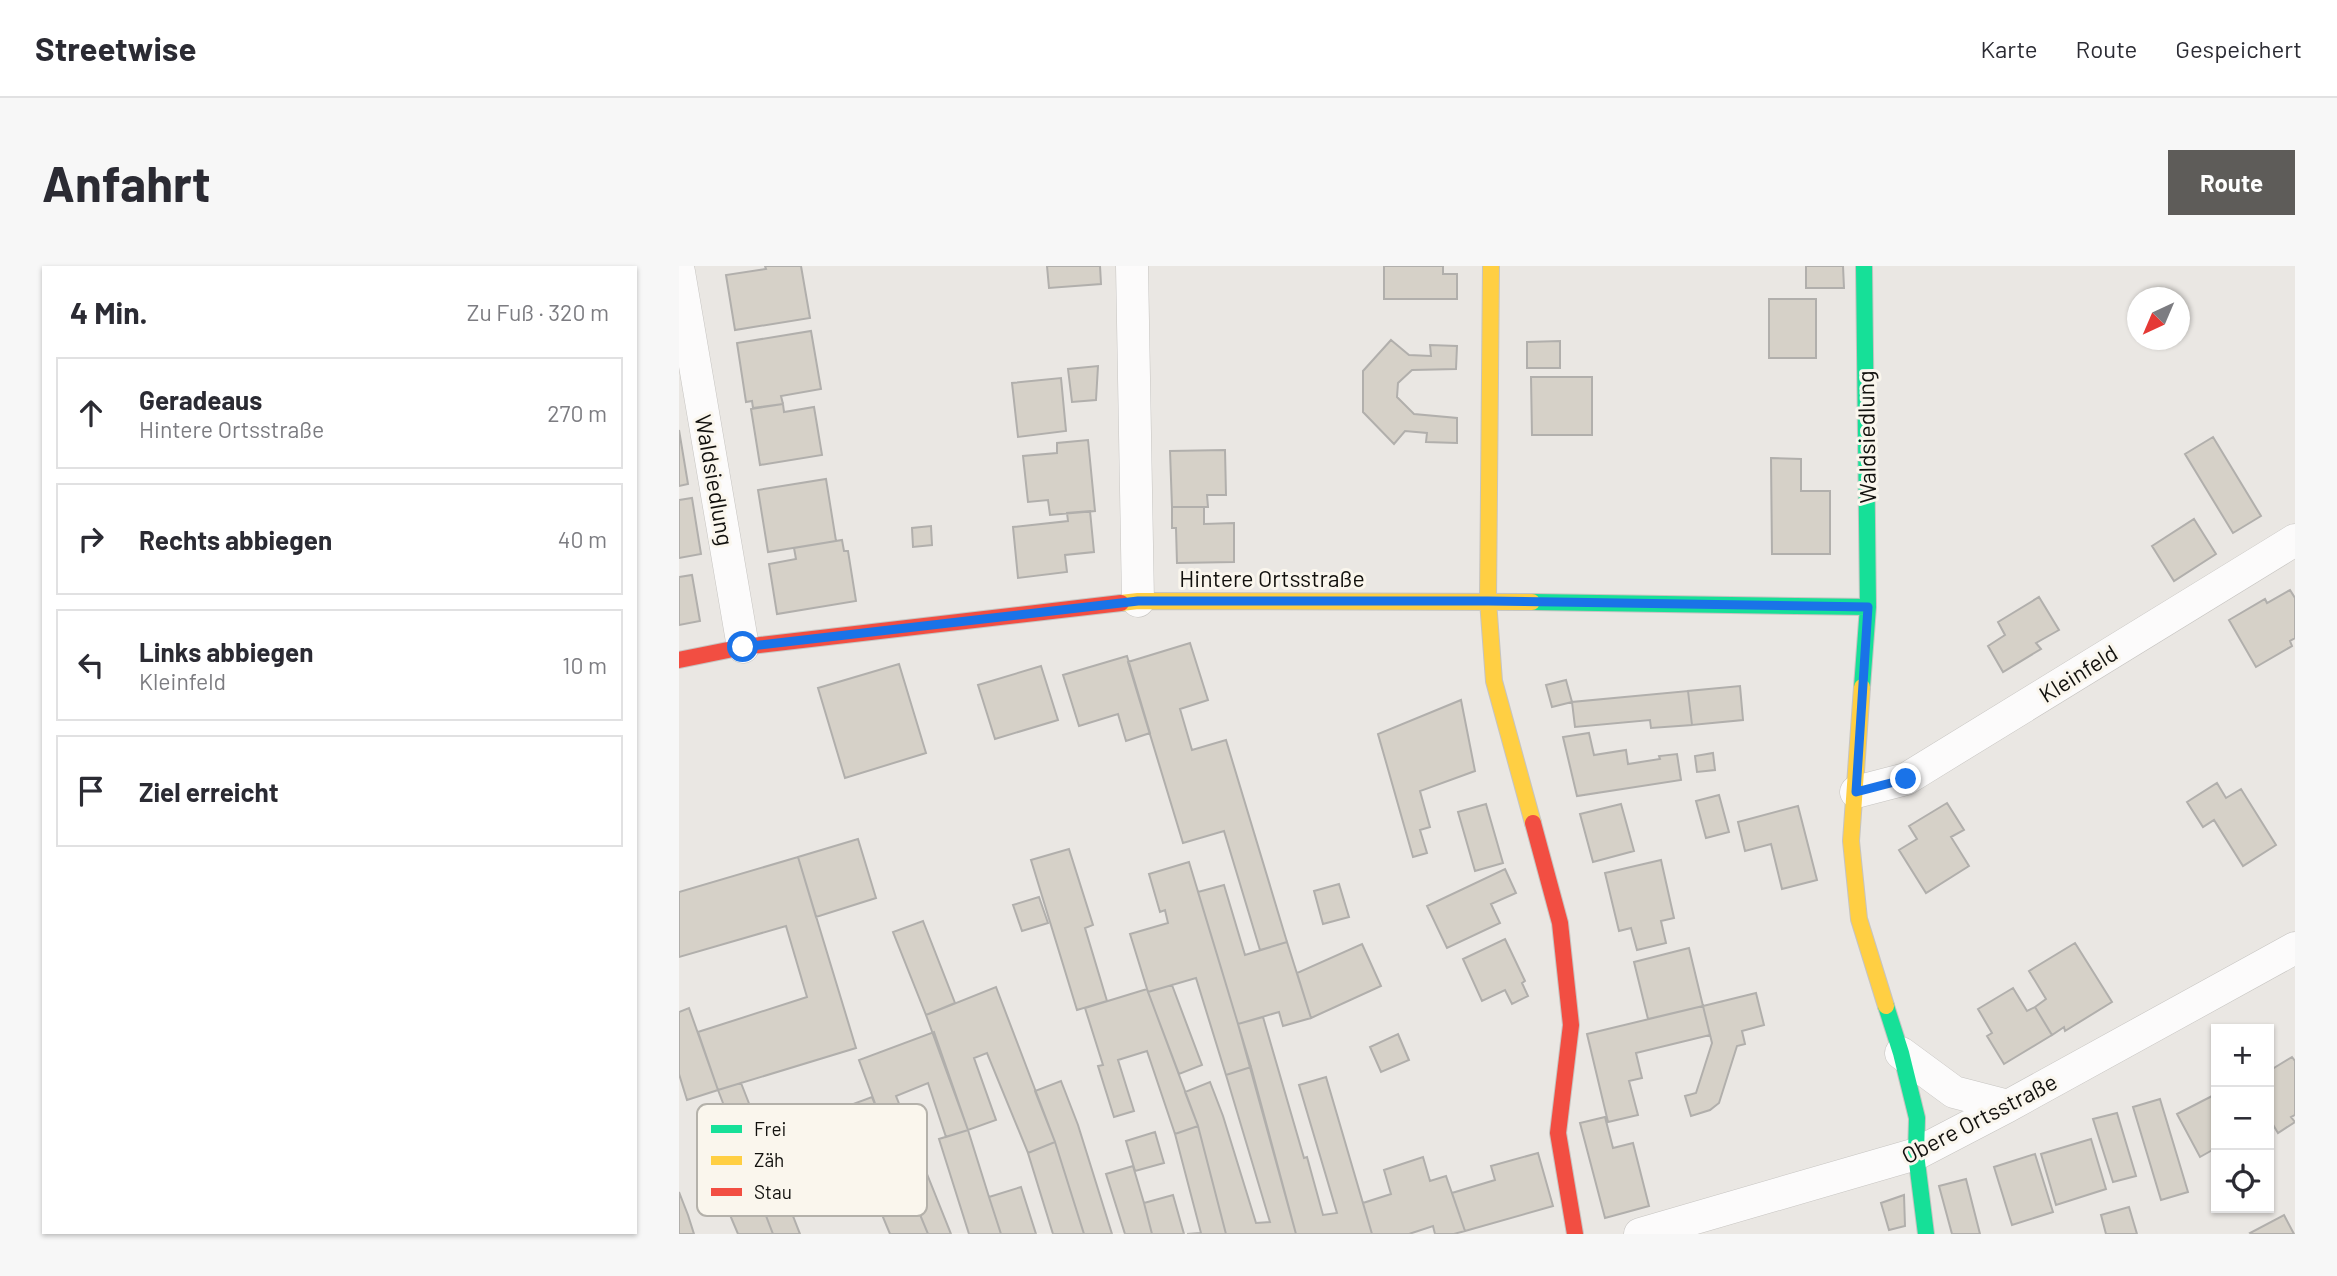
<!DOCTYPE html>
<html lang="de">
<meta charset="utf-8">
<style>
body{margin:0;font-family:Barlow,sans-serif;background:#f7f7f7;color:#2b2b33}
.controls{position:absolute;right:21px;bottom:21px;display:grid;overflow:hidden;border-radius:0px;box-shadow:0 2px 5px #0004}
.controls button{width:63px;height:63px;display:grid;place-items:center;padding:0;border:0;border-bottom:2px solid #e1e1e2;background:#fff;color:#2b2b33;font:35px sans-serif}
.compass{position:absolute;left:1448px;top:21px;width:63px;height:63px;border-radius:50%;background:#fff;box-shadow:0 2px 5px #0004;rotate:224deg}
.stop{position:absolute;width:21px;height:21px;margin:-16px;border:5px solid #1a73e8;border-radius:50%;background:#fff}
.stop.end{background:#1a73e8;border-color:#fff;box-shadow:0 2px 7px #0008}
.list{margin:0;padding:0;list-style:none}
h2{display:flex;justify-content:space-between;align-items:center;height:91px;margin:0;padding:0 28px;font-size:30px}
h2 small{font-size:23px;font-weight:400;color:#7c7c81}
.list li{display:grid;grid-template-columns:46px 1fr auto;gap:21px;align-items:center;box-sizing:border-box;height:112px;margin:0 14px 14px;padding:0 14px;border:2px solid #e1e1e2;border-radius:0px}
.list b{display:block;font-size:26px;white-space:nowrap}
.list p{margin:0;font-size:23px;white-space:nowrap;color:#7c7c81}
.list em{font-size:23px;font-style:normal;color:#7c7c81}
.icon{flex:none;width:38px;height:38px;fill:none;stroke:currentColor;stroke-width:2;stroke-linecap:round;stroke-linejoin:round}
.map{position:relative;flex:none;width:1616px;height:968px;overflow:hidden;border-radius:0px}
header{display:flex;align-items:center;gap:42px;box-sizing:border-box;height:98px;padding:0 35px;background:#fff;border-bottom:2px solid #e1e1e2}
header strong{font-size:33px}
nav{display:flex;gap:38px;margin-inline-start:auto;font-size:24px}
.intro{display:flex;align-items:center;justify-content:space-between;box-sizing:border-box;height:168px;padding:0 42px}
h1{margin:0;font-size:49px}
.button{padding:18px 32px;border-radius:0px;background:#5e5c59;color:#fff;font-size:24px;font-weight:700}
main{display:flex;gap:42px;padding:0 42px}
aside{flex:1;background:#fff;border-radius:0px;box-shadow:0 2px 5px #0004}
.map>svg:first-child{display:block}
.building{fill:#d6d1c8;stroke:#b1afac;stroke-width:2}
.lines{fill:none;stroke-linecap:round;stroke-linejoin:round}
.street-casing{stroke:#c6c4c1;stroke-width:33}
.fast-casing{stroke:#c6c4c1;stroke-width:18}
.slow-casing{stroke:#c6c4c1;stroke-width:18}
.jam-casing{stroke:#c6c4c1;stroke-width:18}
.street{stroke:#fcfbfb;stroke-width:32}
.fast{stroke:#16e098;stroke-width:16}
.slow{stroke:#ffcf43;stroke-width:16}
.jam{stroke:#f24e42;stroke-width:16}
.route{stroke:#1a73e8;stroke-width:9}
.labels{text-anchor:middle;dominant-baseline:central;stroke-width:6;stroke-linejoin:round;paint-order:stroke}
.street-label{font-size:23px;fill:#12110e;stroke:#faf6ed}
.key{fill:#faf6ed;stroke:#b4b1aa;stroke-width:2}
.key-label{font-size:19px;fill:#12110e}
</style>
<header>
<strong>Streetwise</strong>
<nav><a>Karte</a><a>Route</a><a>Gespeichert</a></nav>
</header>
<div class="intro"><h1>Anfahrt</h1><a class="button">Route</a></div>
<main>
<aside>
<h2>4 Min.<small>Zu Fuß · 320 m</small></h2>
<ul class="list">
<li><svg class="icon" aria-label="ahead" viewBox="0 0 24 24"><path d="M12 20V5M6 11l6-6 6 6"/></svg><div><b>Geradeaus</b><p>Hintere Ortsstraße</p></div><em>270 m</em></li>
<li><svg class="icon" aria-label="right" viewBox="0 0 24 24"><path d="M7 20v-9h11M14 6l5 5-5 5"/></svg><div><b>Rechts abbiegen</b></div><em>40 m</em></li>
<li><svg class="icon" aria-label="left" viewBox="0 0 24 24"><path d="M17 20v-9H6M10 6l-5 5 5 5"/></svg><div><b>Links abbiegen</b><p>Kleinfeld</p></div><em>10 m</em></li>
<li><svg class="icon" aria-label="arrive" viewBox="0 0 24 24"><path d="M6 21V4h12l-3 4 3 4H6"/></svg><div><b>Ziel erreicht</b></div></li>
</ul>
</aside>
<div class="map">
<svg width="1616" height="968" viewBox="0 0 1616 968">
<rect width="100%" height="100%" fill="#eae7e3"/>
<path class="building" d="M 86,0 L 122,0 L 131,52 L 56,64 L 47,9 L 87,3 Z
M 368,0 L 421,0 L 422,18 L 370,22 Z
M 705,0 L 764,0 L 764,8 L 778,8 L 778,33 L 705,33 Z
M 1127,0 L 1164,0 L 1165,22 L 1127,22 Z
M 1090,33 L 1137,33 L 1137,92 L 1090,92 Z
M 132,65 L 142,123 L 102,130 L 104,138 L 74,142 L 73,135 L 67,136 L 58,77 Z
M 712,74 L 730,89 L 752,90 L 751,79 L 778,80 L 777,103 L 733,104 L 719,117 L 718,131 L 735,148 L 778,152 L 778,177 L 747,176 L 748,167 L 726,165 L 715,178 L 684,146 L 684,105 Z
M 881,75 L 881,102 L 848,102 L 848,76 Z
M 419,100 L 417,134 L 393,136 L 389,103 Z
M 852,111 L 913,111 L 913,169 L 853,169 Z
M 382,112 L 387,165 L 339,171 L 333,117 Z
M 104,138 L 105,146 L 135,141 L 143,189 L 81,199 L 72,143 Z
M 0,164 L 9,218 L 0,220 Z
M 1534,171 L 1582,250 L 1554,267 L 1506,188 Z
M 409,174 L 416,245 L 371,249 L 369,234 L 349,236 L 344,190 L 378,187 L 378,177 Z
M 546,184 L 547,229 L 528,229 L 529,241 L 493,241 L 491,185 Z
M 1092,192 L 1122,193 L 1122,225 L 1151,225 L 1151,288 L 1093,288 Z
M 147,213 L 157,275 L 89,286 L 79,224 Z
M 13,232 L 22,288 L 0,292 L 0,234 Z
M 493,241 L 525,241 L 525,258 L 555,257 L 555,296 L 498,297 L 497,262 L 493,262 Z
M 411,245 L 415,286 L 386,289 L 388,306 L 339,312 L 334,261 L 389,255 L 388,247 Z
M 1515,253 L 1537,288 L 1495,315 L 1473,280 Z
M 252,260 L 253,279 L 234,281 L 233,262 Z
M 163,274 L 165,285 L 169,285 L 177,335 L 98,348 L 90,298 L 117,293 L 115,282 Z
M 13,309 L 21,355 L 0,359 L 0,311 Z
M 1611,324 L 1616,332 L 1616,372 L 1611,375 L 1613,380 L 1577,401 L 1550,354 L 1586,333 L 1588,337 Z
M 1360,331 L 1380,364 L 1357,377 L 1362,383 L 1324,406 L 1309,380 L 1326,369 L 1319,356 Z
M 511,377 L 529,434 L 501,443 L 513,484 L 547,474 L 608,676 L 581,684 L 545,565 L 504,577 L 449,396 Z
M 448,390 L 471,467 L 447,475 L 439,448 L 400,460 L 384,409 Z
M 220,398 L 247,487 L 166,512 L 139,422 Z
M 362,400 L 379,454 L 316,473 L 299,419 Z
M 887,414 L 893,436 L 873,441 L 867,419 Z
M 1061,420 L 1064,454 L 1013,459 L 1009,425 Z
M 1009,425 L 1013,459 L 972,462 L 971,454 L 896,461 L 893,436 Z
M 782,434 L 796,505 L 741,525 L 751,561 L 741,564 L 748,587 L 734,591 L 699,468 Z
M 910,467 L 915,489 L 947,484 L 949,498 L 981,493 L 980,490 L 998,488 L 1002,514 L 898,530 L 884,471 Z
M 1034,487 L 1036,504 L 1018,506 L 1016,490 Z
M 1538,517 L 1547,532 L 1562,523 L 1597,579 L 1564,600 L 1535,554 L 1524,561 L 1508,536 Z
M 1040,529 L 1050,566 L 1027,572 L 1017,535 Z
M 1268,537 L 1285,564 L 1272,571 L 1290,600 L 1247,627 L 1220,584 L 1238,573 L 1230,560 Z
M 807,538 L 824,597 L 796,605 L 779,546 Z
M 942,538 L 955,585 L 914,596 L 901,548 Z
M 1119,540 L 1138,614 L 1103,623 L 1092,578 L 1066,585 L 1059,556 Z
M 179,573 L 197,632 L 137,651 L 119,591 Z
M 390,583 L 414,659 L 406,662 L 428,735 L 398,744 L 352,594 Z
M 119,591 L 177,782 L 39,824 L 19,766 L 128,731 L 107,660 L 0,691 L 0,626 Z
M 982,594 L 995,652 L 982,655 L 987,677 L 958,684 L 952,662 L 940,665 L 926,607 Z
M 510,596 L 572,801 L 547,809 L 517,712 L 469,726 L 451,668 L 489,657 L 486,644 L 481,646 L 470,608 Z
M 826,603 L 837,627 L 812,638 L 821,657 L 768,682 L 748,640 Z
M 660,618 L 670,651 L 644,658 L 635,625 Z
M 545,619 L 566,689 L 608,676 L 632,752 L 604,760 L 600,746 L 559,758 L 519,626 Z
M 360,631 L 369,657 L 343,665 L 334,639 Z
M 244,655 L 276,737 L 247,749 L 214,666 Z
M 826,673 L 846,715 L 843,717 L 849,730 L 833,738 L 826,724 L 803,735 L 784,693 Z
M 1396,677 L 1433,736 L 1386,765 L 1385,761 L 1373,769 L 1356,741 L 1367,733 L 1350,705 Z
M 683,678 L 702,720 L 632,752 L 618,707 Z
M 1010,682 L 1024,740 L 969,753 L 955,696 Z
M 493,719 L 523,799 L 500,808 L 469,726 Z
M 317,721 L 376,876 L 349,887 L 308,787 L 295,792 L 317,854 L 289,864 L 247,749 Z
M 1334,722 L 1348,745 L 1356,741 L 1373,769 L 1325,798 L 1308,770 L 1313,767 L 1299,743 Z
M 468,723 L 519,860 L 496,868 L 468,785 L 439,794 L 455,845 L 435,851 L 419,800 L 424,799 L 406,742 Z
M 1077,727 L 1085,759 L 1063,765 L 1066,778 L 1058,780 L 1040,837 L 1031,844 L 1012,850 L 1006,830 L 1017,827 L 1033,777 L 1024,740 Z
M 1024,740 L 1031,769 L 957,787 L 963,812 L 950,815 L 959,849 L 929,856 L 908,768 Z
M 10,742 L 39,824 L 8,834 L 0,808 L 0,746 Z
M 584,751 L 625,892 L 628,891 L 644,949 L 658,947 L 620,819 L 647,811 L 693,968 L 617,968 L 559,758 Z
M 255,766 L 289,864 L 267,871 L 249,817 L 217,830 L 225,850 L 204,859 L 180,794 Z
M 719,768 L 730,794 L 702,806 L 691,781 Z
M 1613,791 L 1616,795 L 1616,849 L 1612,851 L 1616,856 L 1599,867 L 1590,852 L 1590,805 Z
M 572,801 L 617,968 L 547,968 L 519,860 L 506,826 L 531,816 L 544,850 L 577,957 L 591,956 L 547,809 Z
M 382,815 L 399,859 L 433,968 L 405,968 L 376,876 L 356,825 Z
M 62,817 L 121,968 L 94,968 L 39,824 Z
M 1537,828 L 1537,882 L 1521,891 L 1498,848 Z
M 193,831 L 204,859 L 249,968 L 211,968 L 196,932 L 201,929 L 166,841 Z
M 1481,833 L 1509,926 L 1482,934 L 1454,841 Z
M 1438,847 L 1457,910 L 1434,916 L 1414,853 Z
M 926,851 L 934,882 L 954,877 L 970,940 L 926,952 L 901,857 Z
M 519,860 L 547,968 L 508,968 L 522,967 L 496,868 Z
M 289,864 L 310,931 L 322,968 L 290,968 L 260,873 Z
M 476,866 L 485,897 L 456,905 L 447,875 Z
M 232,868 L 272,968 L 249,968 L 211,876 Z
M 1412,873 L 1427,923 L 1377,939 L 1362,888 Z
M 376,876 L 405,968 L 374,968 L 349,887 Z
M 859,887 L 874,940 L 786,965 L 773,927 L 816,914 L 812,900 Z
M 1356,888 L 1374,946 L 1333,959 L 1315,901 Z
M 744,891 L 751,915 L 767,910 L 786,965 L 775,968 L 756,968 L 754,960 L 730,968 L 693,968 L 684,937 L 712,928 L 705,904 Z
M 454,900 L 465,937 L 473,968 L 446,968 L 427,908 Z
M 1287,913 L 1301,968 L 1273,968 L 1260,920 Z
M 342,921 L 357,968 L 322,968 L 310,931 Z
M 0,926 L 9,949 L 15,968 L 0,968 Z
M 494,929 L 505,968 L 473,968 L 465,937 Z
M 1225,929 L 1226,960 L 1210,964 L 1202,937 Z
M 82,937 L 94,968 L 59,968 L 51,949 Z
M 1450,941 L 1458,968 L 1427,968 L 1422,949 Z
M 1605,949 L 1615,968 L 1572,968 L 1571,967 Z"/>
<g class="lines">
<defs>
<path id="street" d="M 453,0 L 459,335
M 0,6 L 64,381
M 1177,526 L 1227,513 L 1616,274
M 1222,787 L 1275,826 L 1329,840
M 961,968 L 1237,888 L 1329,840 L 1616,682"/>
<path id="fast" d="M 853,336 L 1189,341
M 1183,421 L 1189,341 L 1185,0
M 1207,740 L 1222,787 L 1238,852 L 1237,888 L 1247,968"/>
<path id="slow" d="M 812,0 L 809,335 L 815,415 L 854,557
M 442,337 L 459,335 L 853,336
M 1183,421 L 1172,575 L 1180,653 L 1207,740"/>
<path id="jam" d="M 0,394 L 64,381 L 442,337
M 854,557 L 881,657 L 892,759 L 879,867 L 896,968"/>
</defs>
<use href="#street" class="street-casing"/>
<use href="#fast" class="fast-casing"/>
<use href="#slow" class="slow-casing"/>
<use href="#jam" class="jam-casing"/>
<use href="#street" class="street"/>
<use href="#fast" class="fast"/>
<use href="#slow" class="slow"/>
<use href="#jam" class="jam"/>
</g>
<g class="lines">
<path class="route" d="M 64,381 L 459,335 L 809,335 L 1189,341 L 1177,526 L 1227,513"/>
</g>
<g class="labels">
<g class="street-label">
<text transform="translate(1187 171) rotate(-91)">Waldsiedlung</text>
<text transform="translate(36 214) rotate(80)">Waldsiedlung</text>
<text x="593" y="312">Hintere Ortsstraße</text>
<text transform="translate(1399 407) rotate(-32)">Kleinfeld</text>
<text transform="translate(1300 852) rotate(-27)">Obere Ortsstraße</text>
</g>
</g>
<rect x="18" y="838" width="230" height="112" rx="10" class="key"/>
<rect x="32" y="859" width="31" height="8" fill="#16e098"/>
<rect x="32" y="890" width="31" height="9" fill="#ffcf43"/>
<rect x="32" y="922" width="31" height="8" fill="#f24e42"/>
<g class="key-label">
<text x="75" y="870">Frei</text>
<text x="75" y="901">Zäh</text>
<text x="75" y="933">Stau</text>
</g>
</svg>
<div class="controls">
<button>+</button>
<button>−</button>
<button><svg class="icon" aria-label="locate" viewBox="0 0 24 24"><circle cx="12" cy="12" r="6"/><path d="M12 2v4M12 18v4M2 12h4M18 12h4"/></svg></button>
</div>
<svg class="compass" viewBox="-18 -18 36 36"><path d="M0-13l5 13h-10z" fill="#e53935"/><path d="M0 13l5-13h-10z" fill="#7c7c81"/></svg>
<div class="stop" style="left:64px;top:381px"></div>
<div class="stop end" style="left:1227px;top:513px"></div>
</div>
</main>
